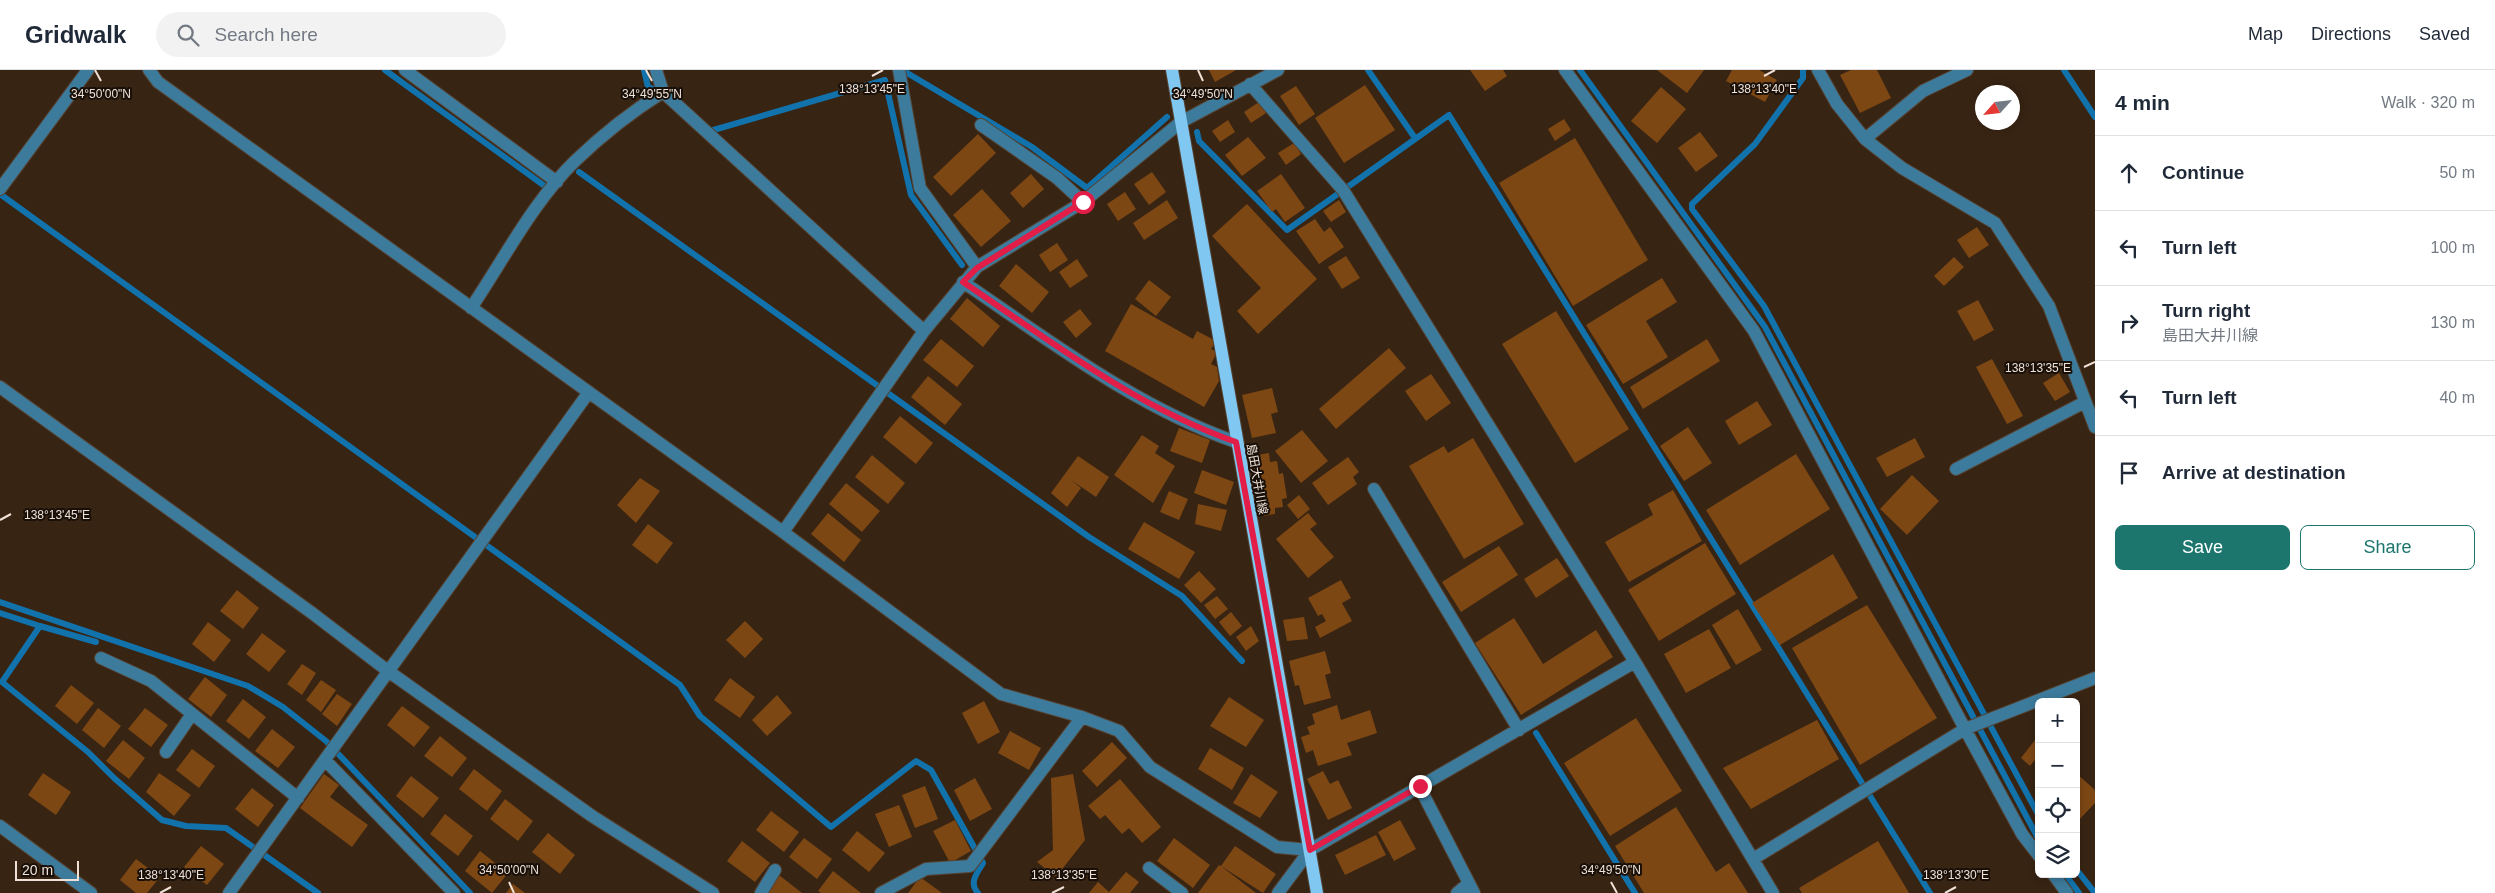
<!DOCTYPE html>
<meta charset="utf-8">
<style>
body{margin:0;font-family:Arial,"Noto Sans JP",sans-serif;background:#f2f2f3;color:#1f2937}
.controls{position:absolute;right:15px;bottom:15px;display:grid;overflow:hidden;border-radius:8px;box-shadow:0 2px 8px #0003}
.controls button{width:45px;height:45px;display:grid;place-items:center;padding:0;border:0;border-bottom:1px solid #e0e1e3;background:#fff;color:#1f2937;font:25px sans-serif}
.compass{position:absolute;left:1975px;top:15px;width:45px;height:45px;border-radius:50%;background:#fff;box-shadow:0 2px 8px #0003;rotate:243deg}
.scale{position:absolute;left:15px;bottom:12px;width:64px;box-sizing:border-box;padding-left:5px;border:2px solid #efe1d7;border-top:0;font-size:14px;line-height:18px;white-space:nowrap;color:#efe1d7;-webkit-text-stroke:4px #180f08;paint-order:stroke}
.stop{position:absolute;width:15px;height:15px;margin:-11px;border:4px solid #e11d48;border-radius:50%;background:#fff}
.stop.end{background:#e11d48;border-color:#fff;box-shadow:0 1px 5px #0008}
.list{margin:0;padding:0;list-style:none}
h2{display:flex;justify-content:space-between;align-items:center;height:65px;margin:0;padding:0 20px;font-size:21px}
h2 small{font-size:16px;font-weight:400;color:#747a83}
.list li{display:grid;grid-template-columns:32px 1fr auto;gap:15px;align-items:center;box-sizing:border-box;height:75px;padding:0 20px;border-top:1px solid #e0e1e3}
.list b{display:block;font-size:19px;white-space:nowrap}
.list p{margin:0;font-size:16px;white-space:nowrap;color:#747a83}
.list em{font-size:16px;font-style:normal;color:#747a83}
.actions{display:flex;gap:10px;padding:15px 20px}
.actions a{flex:1;padding:11px 0;border:1px solid #1c766e;border-radius:8px;text-align:center;font-size:18px;color:#1c766e}
.actions .main{background:#1c766e;color:#fff}
.icon{flex:none;width:28px;height:28px;fill:none;stroke:currentColor;stroke-width:2;stroke-linecap:round;stroke-linejoin:round}
.map{position:relative;flex:none;width:2095px;height:823px;overflow:hidden}
header{display:flex;align-items:center;gap:30px;box-sizing:border-box;height:70px;padding:0 25px;background:#fff;border-bottom:1px solid #e0e1e3}
header strong{font-size:24px}
nav{display:flex;gap:28px;margin-inline-start:auto;font-size:18px}
.search{width:350px;height:45px;background:#f2f2f3;display:flex;align-items:center;gap:12px;box-sizing:border-box;padding:0 18px;border-radius:28px;color:#747a83;font-size:19px}
main{display:flex}
aside{flex:1;background:#fff}
.map>svg:first-child{display:block}
.lines{fill:none;stroke-linecap:round;stroke-linejoin:round}
.stream{stroke:#1273ac;stroke-width:6}
.building{fill:#7d4714}
.minor-casing{stroke:#554232;stroke-width:14}
.major-casing{stroke:#554232;stroke-width:14}
.minor{stroke:#3d7b9c;stroke-width:12}
.major{stroke:#80c8f1;stroke-width:12}
.route{stroke:#e11d48;stroke-width:6}
.ticks{fill:none;stroke:#efe1d7;stroke-width:2}
.labels{text-anchor:middle;dominant-baseline:central;stroke-width:4;stroke-linejoin:round;paint-order:stroke}
.street-label{font-size:12px;fill:#efe1d7;stroke:#180f08}
.ticks-label{font-size:12px;text-anchor:middle;fill:#efe1d7;stroke:#180f08;stroke-width:4;stroke-linejoin:round;paint-order:stroke}
</style>
<header>
<strong>Gridwalk</strong>
<div class="search"><svg class="icon" aria-label="search" viewBox="0 0 24 24"><circle cx="10" cy="10" r="6"/><path d="M15 15l6 6"/></svg>Search here</div>
<nav><a>Map</a><a>Directions</a><a>Saved</a></nav>
</header>
<main>
<div class="map">
<svg width="2095" height="823" viewBox="0 0 2095 823">
<rect width="100%" height="100%" fill="#382413"/>
<g class="lines">
<path class="stream" d="M 385,0 L 546,117
M 644,0 L 648,17 L 664,22
M 902,0 L 1032,77 L 1087,118 L 1167,47
M 1368,0 L 1415,68
M 1580,0 L 1765,257 L 2039,770
M 1803,0 L 1803,8 L 1755,74 L 1692,134 L 1692,139 L 1764,236 L 2039,746
M 2064,0 L 2095,47
M 707,58 L 710,61 L 885,10 L 911,125 L 962,195
M 1197,62 L 1199,71 L 1287,160 L 1449,45 L 1930,823
M 579,102 L 1089,467 L 1182,526 L 1242,591
M 0,124 L 680,615 L 700,646 L 831,757 L 916,691 L 931,700 L 983,793 C 978,802 968,813 978,823
M 0,532 L 248,616 L 283,637 L 326,671 L 470,823
M 0,543 L 40,556
M 96,572 L 40,556 L 2,612 L 88,682 L 114,708 L 162,750 L 186,756 L 226,758 L 318,823
M 1536,663 L 1635,823
M 2076,799 L 2095,823
M 2065,804 L 2079,823"/>
</g>
<path class="building" d="M 1209,0 L 1236,0 L 1215,12 Z
M 1470,0 L 1503,0 L 1507,6 L 1485,21 Z
M 1657,0 L 1704,0 L 1687,23 Z
M 1732,0 L 1759,0 L 1777,10 L 1765,32 L 1726,11 Z
M 1851,0 L 1877,0 L 1891,28 L 1860,43 L 1840,5 Z
M 1365,15 L 1395,60 L 1344,93 L 1315,48 Z
M 1296,16 L 1315,44 L 1299,55 L 1280,26 Z
M 1661,17 L 1686,39 L 1657,73 L 1631,51 Z
M 1259,32 L 1266,43 L 1251,53 L 1244,42 Z
M 1564,49 L 1571,60 L 1555,71 L 1548,59 Z
M 1228,50 L 1235,62 L 1220,72 L 1212,61 Z
M 1700,62 L 1718,86 L 1696,102 L 1678,78 Z
M 978,64 L 996,83 L 951,126 L 933,107 Z
M 1248,67 L 1266,88 L 1242,106 L 1225,85 Z
M 1575,68 L 1648,190 L 1573,236 L 1499,113 Z
M 1294,73 L 1301,84 L 1286,95 L 1278,83 Z
M 1152,102 L 1166,122 L 1149,135 L 1134,114 Z
M 1031,104 L 1044,119 L 1023,138 L 1010,123 Z
M 1281,104 L 1305,138 L 1285,152 L 1276,139 L 1272,142 L 1257,121 Z
M 982,119 L 1011,151 L 981,177 L 953,145 Z
M 1125,122 L 1136,139 L 1118,151 L 1107,134 Z
M 1167,130 L 1178,148 L 1144,170 L 1133,153 Z
M 1339,130 L 1346,142 L 1331,152 L 1323,141 Z
M 1247,134 L 1317,209 L 1258,264 L 1237,241 L 1261,218 L 1212,166 Z
M 1315,149 L 1324,162 L 1330,157 L 1344,177 L 1319,194 L 1296,161 Z
M 1977,157 L 1989,175 L 1969,188 L 1957,170 Z
M 1057,173 L 1068,190 L 1050,202 L 1039,185 Z
M 1346,186 L 1360,208 L 1342,219 L 1328,197 Z
M 1954,187 L 1964,197 L 1944,216 L 1934,206 Z
M 1077,189 L 1088,206 L 1070,218 L 1059,202 Z
M 1016,194 L 1049,222 L 1032,243 L 999,216 Z
M 1662,208 L 1677,232 L 1646,251 L 1668,287 L 1623,314 L 1586,255 Z
M 1149,210 L 1171,227 L 1156,246 L 1135,229 Z
M 967,228 L 1000,256 L 983,277 L 950,249 Z
M 1978,230 L 1994,260 L 1974,271 L 1957,241 Z
M 1131,234 L 1193,269 L 1197,261 L 1216,271 L 1211,279 L 1217,282 L 1211,294 L 1217,297 L 1219,311 L 1204,337 L 1105,281 Z
M 1080,239 L 1092,254 L 1076,268 L 1063,252 Z
M 1556,241 L 1629,359 L 1575,393 L 1502,274 Z
M 941,269 L 974,296 L 957,317 L 923,290 Z
M 1707,269 L 1720,291 L 1643,339 L 1630,317 Z
M 1389,278 L 1406,298 L 1336,359 L 1319,339 Z
M 1992,289 L 2023,346 L 2007,354 L 1976,297 Z
M 2059,303 L 2070,322 L 2055,331 L 2043,313 Z
M 1431,304 L 1451,333 L 1426,351 L 1405,321 Z
M 928,306 L 962,334 L 945,355 L 911,327 Z
M 1272,318 L 1278,342 L 1271,344 L 1276,363 L 1252,368 L 1242,325 Z
M 1757,331 L 1772,355 L 1739,375 L 1725,351 Z
M 900,346 L 933,373 L 916,394 L 883,367 Z
M 1688,357 L 1712,393 L 1684,411 L 1660,376 Z
M 1179,358 L 1210,370 L 1202,393 L 1170,381 Z
M 1302,360 L 1328,391 L 1301,413 L 1275,381 Z
M 1142,365 L 1159,376 L 1155,383 L 1175,396 L 1153,433 L 1114,405 Z
M 1473,368 L 1524,454 L 1464,489 L 1409,396 L 1444,376 L 1448,383 Z
M 1915,368 L 1925,387 L 1887,407 L 1876,388 Z
M 1269,383 L 1270,392 L 1277,391 L 1279,404 L 1283,403 L 1287,428 L 1282,429 L 1283,437 L 1275,438 L 1275,444 L 1263,446 L 1252,386 Z
M 1796,384 L 1830,439 L 1740,495 L 1706,440 Z
M 872,385 L 905,413 L 888,434 L 855,407 Z
M 1078,386 L 1109,407 L 1096,427 L 1071,410 L 1081,418 L 1067,437 L 1051,423 Z
M 1348,387 L 1359,402 L 1353,407 L 1357,414 L 1328,435 L 1312,413 Z
M 1202,400 L 1234,412 L 1226,435 L 1194,423 Z
M 1912,405 L 1939,431 L 1907,465 L 1880,439 Z
M 640,408 L 660,421 L 636,453 L 617,435 Z
M 846,413 L 880,441 L 862,462 L 829,434 Z
M 1673,420 L 1702,471 L 1629,512 L 1605,472 L 1653,445 L 1648,434 Z
M 1169,421 L 1188,429 L 1179,450 L 1160,442 Z
M 1299,425 L 1310,439 L 1298,449 L 1287,435 Z
M 1198,434 L 1227,440 L 1221,461 L 1195,454 Z
M 828,443 L 861,470 L 844,492 L 811,464 Z
M 1308,443 L 1317,454 L 1310,459 L 1334,487 L 1308,508 L 1276,469 Z
M 1144,452 L 1195,482 L 1179,509 L 1128,479 Z
M 648,454 L 673,473 L 657,494 L 632,475 Z
M 1705,473 L 1736,524 L 1659,571 L 1628,520 Z
M 1499,476 L 1518,505 L 1461,542 L 1442,512 Z
M 1833,484 L 1858,528 L 1780,575 L 1752,533 Z
M 1557,488 L 1569,506 L 1536,528 L 1524,509 Z
M 1199,501 L 1216,519 L 1201,533 L 1184,515 Z
M 1341,510 L 1351,528 L 1342,533 L 1352,551 L 1320,568 L 1315,557 L 1326,551 L 1322,544 L 1318,546 L 1308,528 Z
M 237,520 L 259,538 L 243,559 L 220,541 Z
M 1217,526 L 1228,539 L 1215,549 L 1204,535 Z
M 1867,535 L 1937,648 L 1860,695 L 1792,578 Z
M 1738,539 L 1762,580 L 1736,595 L 1712,555 Z
M 1231,542 L 1242,556 L 1230,566 L 1219,552 Z
M 1304,547 L 1308,569 L 1287,571 L 1283,550 Z
M 1514,548 L 1543,594 L 1596,560 L 1613,587 L 1521,645 L 1475,573 Z
M 745,551 L 763,569 L 745,588 L 726,570 Z
M 208,552 L 231,570 L 214,592 L 192,574 Z
M 1251,556 L 1259,571 L 1246,581 L 1236,567 Z
M 1709,559 L 1731,598 L 1686,623 L 1664,584 Z
M 262,563 L 286,581 L 269,602 L 246,584 Z
M 1325,581 L 1331,603 L 1325,605 L 1331,628 L 1304,635 L 1299,615 L 1295,616 L 1289,591 Z
M 302,594 L 316,603 L 302,625 L 287,614 Z
M 205,607 L 227,625 L 211,647 L 188,629 Z
M 730,608 L 755,627 L 740,648 L 714,630 Z
M 321,610 L 336,620 L 321,642 L 306,630 Z
M 71,615 L 94,633 L 77,654 L 55,636 Z
M 337,624 L 352,634 L 337,656 L 322,644 Z
M 777,625 L 792,643 L 767,666 L 752,650 Z
M 1229,627 L 1264,650 L 1246,677 L 1210,656 Z
M 243,629 L 266,647 L 249,669 L 226,651 Z
M 984,631 L 1000,662 L 978,674 L 962,643 Z
M 1337,635 L 1341,650 L 1370,640 L 1377,663 L 1347,673 L 1352,685 L 1318,696 L 1313,680 L 1306,683 L 1301,667 L 1310,664 L 1307,657 L 1315,654 L 1312,644 Z
M 402,636 L 430,657 L 414,677 L 387,655 Z
M 98,638 L 121,656 L 104,678 L 82,660 Z
M 145,638 L 168,655 L 151,677 L 128,659 Z
M 1636,648 L 1682,721 L 1610,766 L 1564,693 Z
M 1817,650 L 1839,689 L 1751,739 L 1723,698 Z
M 272,659 L 295,677 L 278,698 L 255,681 Z
M 1010,661 L 1041,678 L 1029,700 L 998,683 Z
M 440,666 L 467,688 L 452,707 L 424,686 Z
M 123,670 L 145,688 L 129,709 L 106,691 Z
M 2035,670 L 2039,674 L 2039,685 L 2030,696 L 2021,688 Z
M 1112,672 L 1127,688 L 1097,717 L 1082,701 Z
M 1210,678 L 1244,698 L 1232,720 L 1198,699 Z
M 192,679 L 215,696 L 199,718 L 176,700 Z
M 474,699 L 502,721 L 487,741 L 459,719 Z
M 1323,701 L 1330,714 L 1338,710 L 1352,738 L 1328,750 L 1307,709 Z
M 43,703 L 71,722 L 56,745 L 28,725 Z
M 159,703 L 191,725 L 174,746 L 146,722 Z
M 2076,703 L 2095,720 L 2095,733 L 2076,753 Z
M 324,704 L 339,715 L 330,727 L 368,755 L 352,777 L 300,738 Z
M 1073,704 L 1085,770 L 1056,807 L 1037,792 L 1053,780 L 1051,708 Z
M 1251,704 L 1278,722 L 1260,748 L 1233,733 Z
M 411,706 L 439,728 L 423,748 L 396,726 Z
M 975,708 L 992,739 L 970,751 L 954,720 Z
M 1120,709 L 1161,757 L 1142,773 L 1129,758 L 1122,764 L 1105,745 L 1100,749 L 1088,736 Z
M 925,716 L 938,749 L 915,758 L 902,725 Z
M 252,718 L 274,735 L 258,757 L 235,739 Z
M 505,729 L 533,751 L 518,771 L 490,749 Z
M 899,735 L 912,767 L 889,777 L 875,744 Z
M 1676,737 L 1716,802 L 1729,793 L 1748,823 L 1644,823 L 1615,776 Z
M 771,741 L 799,762 L 784,782 L 756,760 Z
M 445,744 L 473,766 L 458,786 L 430,764 Z
M 955,750 L 971,781 L 950,793 L 933,761 Z
M 1400,750 L 1416,779 L 1394,791 L 1378,762 Z
M 857,761 L 885,783 L 869,802 L 842,780 Z
M 548,763 L 575,785 L 560,804 L 532,782 Z
M 1376,765 L 1386,785 L 1345,805 L 1335,785 Z
M 804,768 L 832,789 L 817,809 L 789,787 Z
M 1174,768 L 1210,795 L 1193,818 L 1157,791 Z
M 742,771 L 770,793 L 755,812 L 727,791 Z
M 1878,771 L 1909,823 L 1802,823 L 1799,818 Z
M 201,776 L 224,794 L 207,815 L 184,797 Z
M 1235,776 L 1276,804 L 1263,823 L 1221,796 Z
M 480,781 L 508,803 L 492,823 L 465,801 Z
M 136,789 L 160,807 L 147,823 L 136,823 L 120,810 Z
M 1219,795 L 1221,796 L 1256,823 L 1198,823 Z
M 833,801 L 861,823 L 821,823 L 818,821 Z
M 1126,802 L 1139,812 L 1130,823 L 1089,823 L 1098,812 L 1109,822 Z
M 779,805 L 802,823 L 765,823 Z
M 920,807 L 942,823 L 908,823 Z
M 513,814 L 525,823 L 506,823 Z"/>
<g class="lines">
<defs>
<path id="minor" d="M 149,0 L 158,12 L 783,462 L 1001,624 L 1082,647 L 1119,661 L 1150,697 L 1277,777 L 1310,780
M 405,0 L 557,112
M 656,0 L 663,22 L 924,261
M 899,0 L 920,118 L 977,197
M 1565,0 L 1754,261 L 1965,659 L 2022,764 L 2039,786
M 1818,0 L 1837,34 L 1865,69 L 1902,98 L 1995,153 L 2049,236 L 2095,357
M 1250,14 L 1343,120 L 1635,592 L 1773,823
M 981,55 L 1057,108 L 1083,132
M 1865,69 L 1923,21 L 1967,0
M 0,119 L 88,0
M 963,212 C 1050,271 1136,337 1236,372
M 471,238 C 504,189 533,132 575,91 C 602,65 631,42 663,22
M 0,317 L 312,543 L 388,601 L 592,746 L 713,823
M 1956,399 L 2085,332
M 1374,419 L 1519,660
M 783,462 L 924,261 L 977,197 L 1083,132 L 1181,52 L 1278,0
M 101,588 L 151,611 L 298,728
M 166,682 L 192,644
M 325,690 L 454,823
M 1419,716 L 1474,823
M 0,756 L 91,823
M 1753,789 L 1965,659 L 2095,608
M 1149,798 L 1182,823
M 2053,804 L 2067,823
M 229,823 L 589,322
M 761,823 L 775,800
M 881,823 L 926,799 L 970,796 L 1082,647
M 1278,823 L 1310,780 L 1635,592
M 1457,823 L 1469,813"/>
<path id="major" d="M 1172,0 L 1317,823"/>
</defs>
<use href="#minor" class="minor-casing"/>
<use href="#major" class="major-casing"/>
<use href="#minor" class="minor"/>
<use href="#major" class="major"/>
</g>
<g class="lines">
<path class="route" d="M 1083,132 L 977,198 L 963,212 C 1050,271 1136,337 1236,372 L 1310,780 L 1420,716"/>
</g>
<path class="ticks" d="M 95,0 L 101,11M 646,0 L 652,11M 1198,0 L 1203,11M 872,6 L 883,0M 1764,6 L 1775,0M 2084,297 L 2095,292M 0,450 L 11,444M 509,812 L 514,823M 1611,812 L 1617,823M 160,823 L 171,817M 1052,823 L 1064,817M 1945,823 L 1956,817"/>
<g class="labels">
<g class="street-label">
<text transform="translate(1257 409) rotate(80)">島田大井川線</text>
</g>
</g>
<g class="ticks-label">
<text x="872" y="23">138°13'45"E</text>
<text x="1764" y="23">138°13'40"E</text>
<text x="101" y="28">34°50'00"N</text>
<text x="652" y="28">34°49'55"N</text>
<text x="1203" y="28">34°49'50"N</text>
<text x="2038" y="302">138°13'35"E</text>
<text x="57" y="449">138°13'45"E</text>
<text x="509" y="804">34°50'00"N</text>
<text x="1611" y="804">34°49'50"N</text>
<text x="171" y="809">138°13'40"E</text>
<text x="1064" y="809">138°13'35"E</text>
<text x="1956" y="809">138°13'30"E</text>
</g>
</svg>
<div class="controls">
<button>+</button>
<button>−</button>
<button><svg class="icon" aria-label="locate" viewBox="0 0 24 24"><circle cx="12" cy="12" r="6"/><path d="M12 2v4M12 18v4M2 12h4M18 12h4"/></svg></button>
<button><svg class="icon" aria-label="layers" viewBox="0 0 24 24"><path d="M12 4l9 5-9 5-9-5zM3 14l9 5 9-5"/></svg></button>
</div>
<svg class="compass" viewBox="-18 -18 36 36"><path d="M0-13l5 13h-10z" fill="#e53935"/><path d="M0 13l5-13h-10z" fill="#747a83"/></svg>
<div class="scale">20 m</div>
<div class="stop" style="left:1083px;top:132px"></div>
<div class="stop end" style="left:1420px;top:716px"></div>
</div>
<aside>
<h2>4 min<small>Walk · 320 m</small></h2>
<ul class="list">
<li><svg class="icon" aria-label="ahead" viewBox="0 0 24 24"><path d="M12 20V5M6 11l6-6 6 6"/></svg><div><b>Continue</b></div><em>50 m</em></li>
<li><svg class="icon" aria-label="left" viewBox="0 0 24 24"><path d="M17 20v-9H6M10 6l-5 5 5 5"/></svg><div><b>Turn left</b></div><em>100 m</em></li>
<li><svg class="icon" aria-label="right" viewBox="0 0 24 24"><path d="M7 20v-9h11M14 6l5 5-5 5"/></svg><div><b>Turn right</b><p>島田大井川線</p></div><em>130 m</em></li>
<li><svg class="icon" aria-label="left" viewBox="0 0 24 24"><path d="M17 20v-9H6M10 6l-5 5 5 5"/></svg><div><b>Turn left</b></div><em>40 m</em></li>
<li><svg class="icon" aria-label="arrive" viewBox="0 0 24 24"><path d="M6 21V4h12l-3 4 3 4H6"/></svg><div><b>Arrive at destination</b></div></li>
</ul>
<div class="actions"><a class="main">Save</a><a>Share</a></div>
</aside>
</main>
